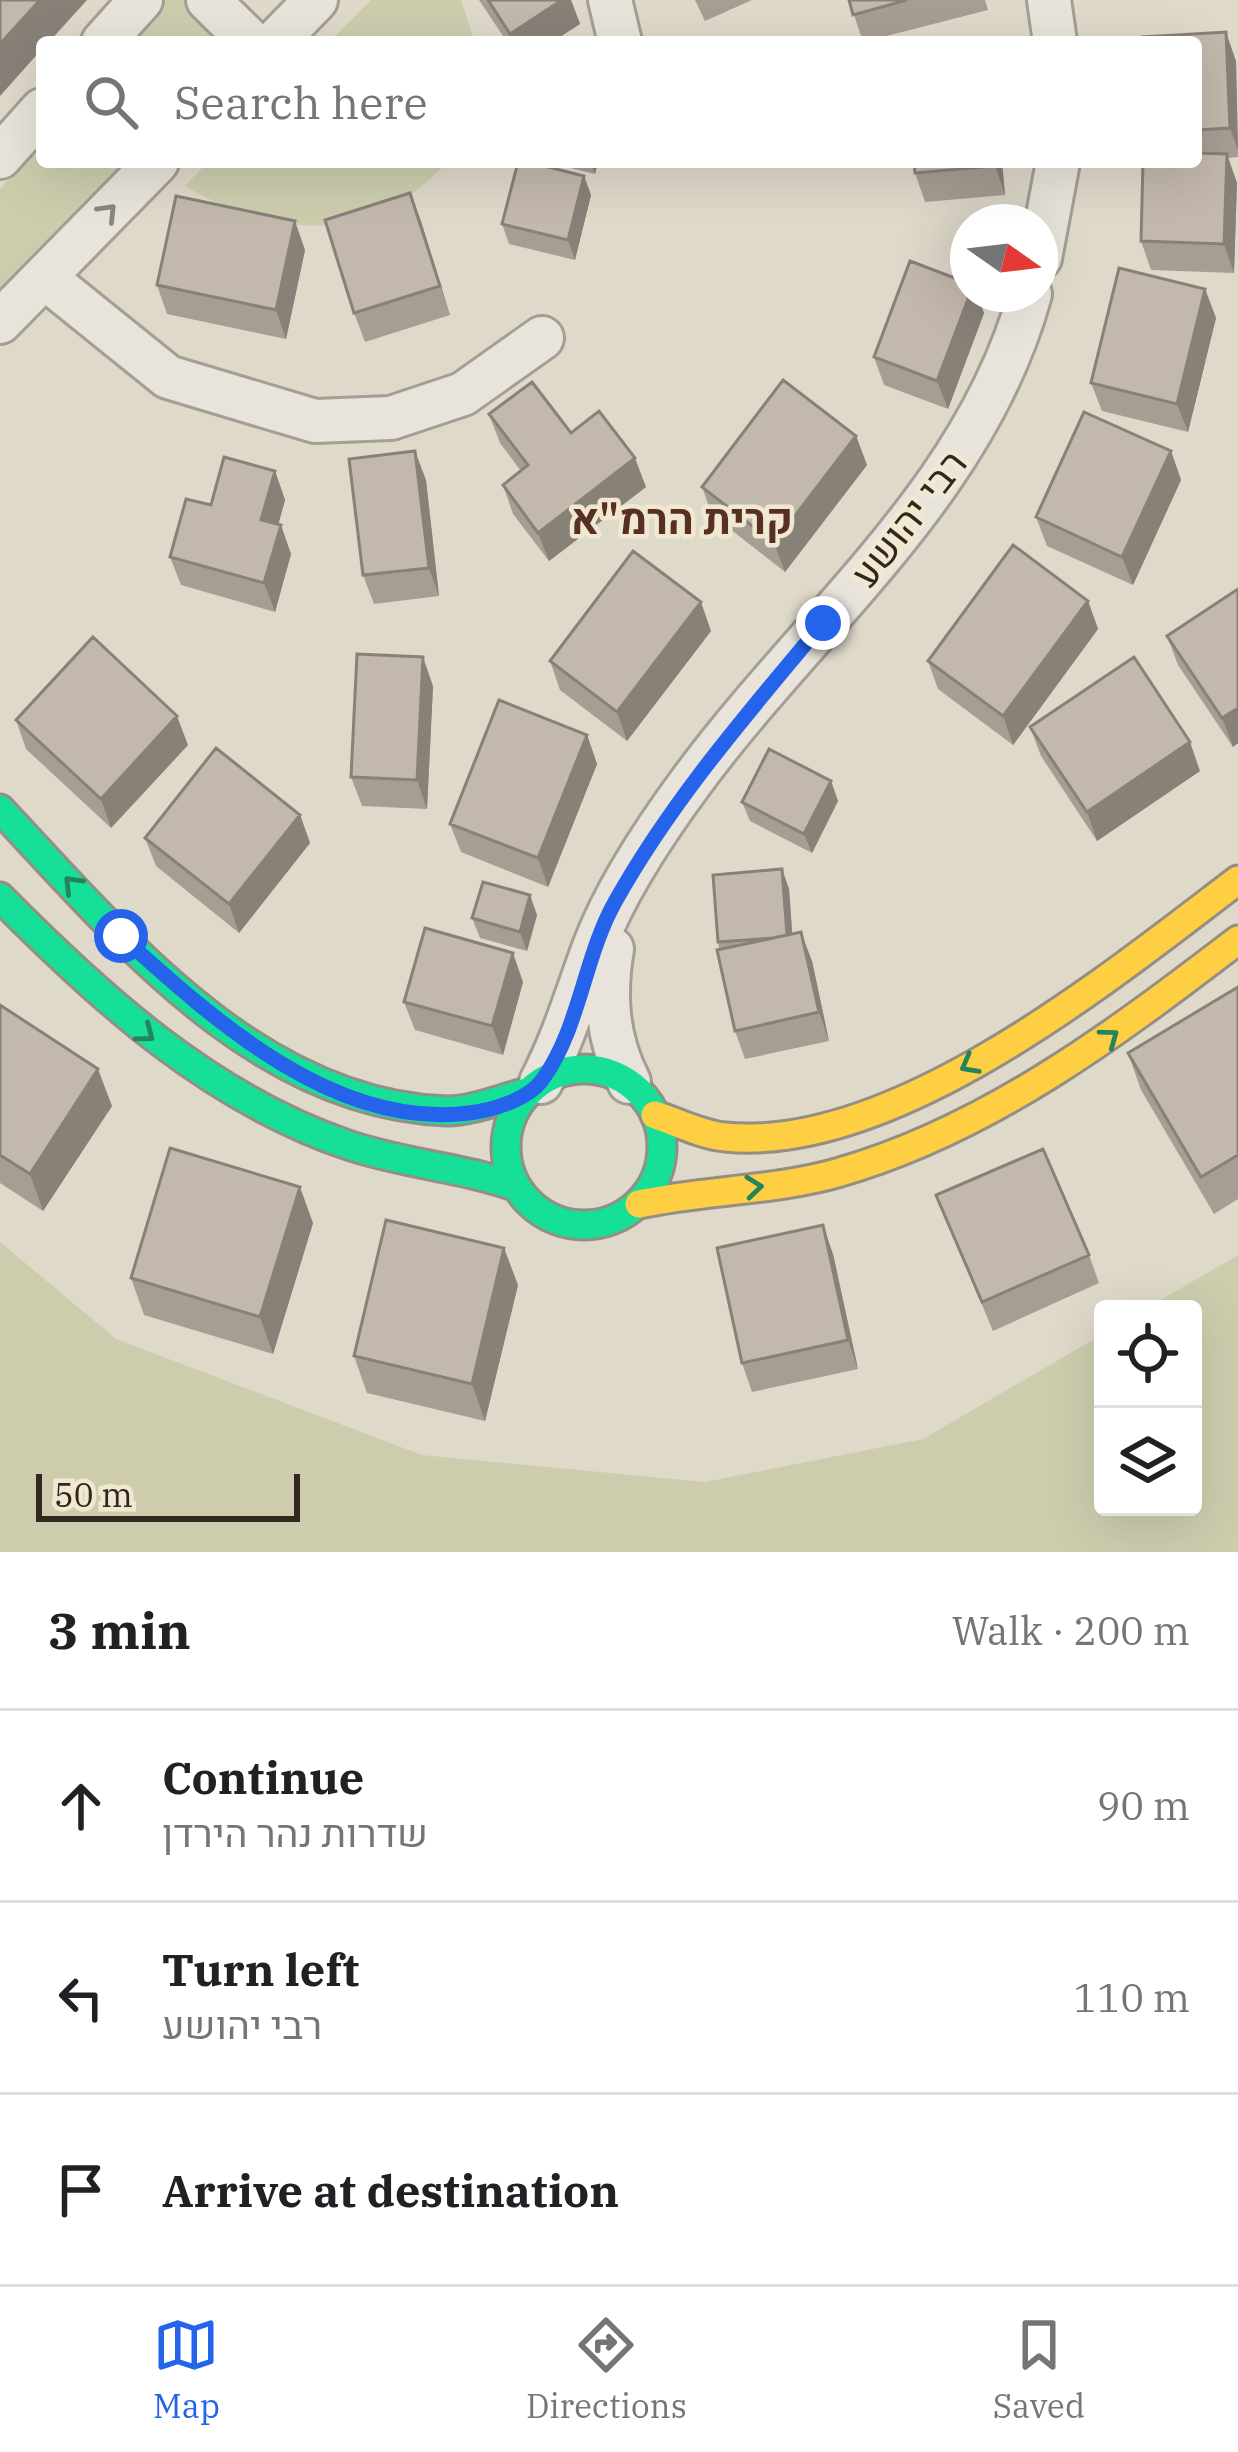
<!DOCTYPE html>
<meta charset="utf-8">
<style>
body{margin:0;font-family:"IBM Plex Serif",Heebo,serif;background:#f2f2f2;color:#202124}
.controls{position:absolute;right:36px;bottom:36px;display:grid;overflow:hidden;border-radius:12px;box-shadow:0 12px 48px #0002}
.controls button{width:108px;height:108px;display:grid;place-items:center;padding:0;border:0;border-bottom:3px solid #e0e0e0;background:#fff;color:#202124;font:60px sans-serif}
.compass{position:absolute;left:950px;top:204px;width:108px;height:108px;border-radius:50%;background:#fff;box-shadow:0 12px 48px #0002;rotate:104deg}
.scale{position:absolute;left:36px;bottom:30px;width:264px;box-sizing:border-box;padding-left:12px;border:6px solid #31271e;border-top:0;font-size:33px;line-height:42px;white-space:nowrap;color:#31271e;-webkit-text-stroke:9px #f0e8d1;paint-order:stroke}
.stop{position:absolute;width:36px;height:36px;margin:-27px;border:9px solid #2563eb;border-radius:50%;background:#fff}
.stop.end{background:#2563eb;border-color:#fff;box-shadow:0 3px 12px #0008}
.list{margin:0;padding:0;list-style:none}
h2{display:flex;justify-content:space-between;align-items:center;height:156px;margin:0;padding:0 48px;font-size:51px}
h2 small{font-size:39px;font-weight:400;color:#757577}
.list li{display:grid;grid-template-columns:78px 1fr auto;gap:36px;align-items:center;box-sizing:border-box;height:192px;padding:0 48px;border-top:3px solid #e0e0e0}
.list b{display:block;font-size:45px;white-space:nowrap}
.list p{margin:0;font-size:39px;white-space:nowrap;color:#757577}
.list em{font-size:39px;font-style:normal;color:#757577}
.icon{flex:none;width:66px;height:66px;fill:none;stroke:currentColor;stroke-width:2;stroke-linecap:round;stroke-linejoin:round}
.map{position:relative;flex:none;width:1238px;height:1552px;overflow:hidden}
.search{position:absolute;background:#fff;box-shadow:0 12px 48px #0002;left:36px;right:36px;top:36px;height:132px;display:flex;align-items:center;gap:30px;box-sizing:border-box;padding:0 42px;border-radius:12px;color:#757577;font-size:45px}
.sheet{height:732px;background:#fff}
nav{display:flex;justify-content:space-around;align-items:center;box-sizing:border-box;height:168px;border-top:3px solid #e0e0e0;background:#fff;font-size:33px;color:#757577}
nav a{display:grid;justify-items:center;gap:6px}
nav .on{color:#2563eb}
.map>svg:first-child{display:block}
.green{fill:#cdcdae}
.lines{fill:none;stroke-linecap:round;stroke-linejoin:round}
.street-casing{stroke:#a49e94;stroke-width:48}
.fast-casing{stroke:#948e84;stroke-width:33}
.slow-casing{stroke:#948e84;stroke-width:33}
.street{stroke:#e8e4db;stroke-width:42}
.fast{stroke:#16e098;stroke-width:27}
.slow{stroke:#ffcf43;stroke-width:27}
.wall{fill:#a79e93}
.shaded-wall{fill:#888178}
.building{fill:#c2b8ab;stroke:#888178;stroke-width:3}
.oneway{stroke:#8c867c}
.oneway2{stroke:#24845b}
.route{stroke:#2563eb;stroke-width:15}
.labels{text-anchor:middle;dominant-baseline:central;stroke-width:9;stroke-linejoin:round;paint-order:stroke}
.street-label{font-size:39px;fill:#31271e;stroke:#f0e8d1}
.neighbourhood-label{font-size:42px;font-weight:bold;fill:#582f23;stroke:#f0e8d1}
</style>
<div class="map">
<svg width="1238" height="1552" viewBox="0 0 1238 1552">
<rect width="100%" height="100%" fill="#dfd9ca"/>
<path class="green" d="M 165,0 L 185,0 L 230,42 L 128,42 Z
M 371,0 L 461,0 L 475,42 L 329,42 Z
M 42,141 L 42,162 L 134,162 L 0,300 L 0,189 Z
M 208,162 L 447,162 C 372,245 276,240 185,186 Z
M 0,1242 L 116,1339 L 422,1455 L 705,1482 L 923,1439 L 1103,1334 L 1103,1507 L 1193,1507 L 1193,1309 L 1145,1309 L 1238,1255 L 1238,1552 L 0,1552 Z"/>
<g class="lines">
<defs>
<path id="street" d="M 208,0 L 251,42
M 610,0 L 620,42
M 1049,0 L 1055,42
M 103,42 L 141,0
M 275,42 L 316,0
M 0,157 L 42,110
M 1040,258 L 1058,162
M 44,277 L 168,377 L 315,421 L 391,418 L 463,394 L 542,338
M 0,322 L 157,162
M 612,949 C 604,996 607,1039 629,1082
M 541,1082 C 564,1038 577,993 594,947 C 616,889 654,832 691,782 C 809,621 975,494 1030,294"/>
<path id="fast" d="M 0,809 C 120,937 258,1105 447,1111 C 473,1111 503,1098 528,1092
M 0,897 C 101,999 210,1098 348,1145 C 403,1164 462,1167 517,1187
M506 1147a78 78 0 1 1 156 0a78 78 0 1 1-156 0Z"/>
<path id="slow" d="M 655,1115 C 677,1122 702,1135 725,1137 C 894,1154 1110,977 1238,880
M 639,1204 C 704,1190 773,1191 837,1173 C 988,1130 1115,1034 1238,940"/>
</defs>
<use href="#street" class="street-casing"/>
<use href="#fast" class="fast-casing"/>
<use href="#slow" class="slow-casing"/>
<use href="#street" class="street"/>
<use href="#fast" class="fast"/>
<use href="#slow" class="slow"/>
</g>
<path class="wall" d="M 479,0 L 571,0 L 580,24 L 552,42 L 507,42 Z
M 695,0 L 752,0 L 705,21 Z
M 849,0 L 985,0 L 988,10 L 863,42 Z
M 1196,42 L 1236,61 L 1238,157 L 1228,158 L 1237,183 L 1234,273 L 1151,270 L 1141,241 L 1196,162 Z
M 546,162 L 598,162 L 595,174 Z
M 914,162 L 1002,162 L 1005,195 L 925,202 L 915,173 Z
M 584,176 L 591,195 L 575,260 L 509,244 L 502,224 Z
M 410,193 L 450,315 L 365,342 L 354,313 Z
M 305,250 L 286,339 L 167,314 L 157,285 Z
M 1205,289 L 1216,318 L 1188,432 L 1102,411 L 1091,383 Z
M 968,294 L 977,294 L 984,313 L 948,409 L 884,385 L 874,357 Z
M 489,414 L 571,433 L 646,487 L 549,561 L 513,514 L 503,485 L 521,471 L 500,443 Z
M 856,436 L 867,465 L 785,572 L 712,515 L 702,487 Z
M 1171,451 L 1181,480 L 1133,585 L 1047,546 L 1036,517 Z
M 275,471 L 285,500 L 278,524 L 291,554 L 275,612 L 181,585 L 170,557 L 211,505 Z
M 426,480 L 439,596 L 374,604 L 363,575 Z
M 1238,589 L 1238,743 L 1233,747 L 1178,665 L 1167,636 Z
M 1088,601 L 1098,629 L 1013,745 L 938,689 L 928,661 Z
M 711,631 L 627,741 L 560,690 L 550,661 Z
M 433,686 L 427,809 L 362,806 L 351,777 Z
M 16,720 L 188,745 L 111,828 L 26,749 Z
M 1030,727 L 1200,771 L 1097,841 L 1041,756 Z
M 587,735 L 597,764 L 548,887 L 461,852 L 450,824 Z
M 831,781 L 838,801 L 812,853 L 750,821 L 742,802 Z
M 300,815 L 310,843 L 239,933 L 156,866 L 145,838 Z
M 782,869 L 789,889 L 792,934 L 812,961 L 829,1041 L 745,1059 L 735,1031 L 718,942 Z
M 537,915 L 527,951 L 480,938 L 472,918 Z
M 523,982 L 503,1055 L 415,1030 L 404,1002 Z
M 1238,987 L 1238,1199 L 1214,1214 L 1141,1090 L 1128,1053 Z
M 0,1005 L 112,1106 L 43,1211 L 0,1183 Z
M 936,1195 L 1089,1255 L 1099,1283 L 993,1331 Z
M 313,1223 L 273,1354 L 144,1315 L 131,1278 Z
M 833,1254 L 858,1369 L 752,1392 L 742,1363 Z
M 518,1285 L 485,1421 L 367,1393 L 354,1356 Z"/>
<path class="shaded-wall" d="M 40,0 L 87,0 L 49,42 L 42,42 L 42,49 L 0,96 L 0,44 Z
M 562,0 L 571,0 L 580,24 L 552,42 L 512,42 L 510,34 Z
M 1226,32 L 1236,61 L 1238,150 L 1230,128 Z
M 1227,154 L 1237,183 L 1234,273 L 1224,244 Z
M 590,162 L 598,162 L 595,174 Z
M 994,162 L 1002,162 L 1005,195 L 995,166 Z
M 584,176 L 591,195 L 575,260 L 568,240 Z
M 410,193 L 421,221 L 450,315 L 440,286 Z
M 295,221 L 305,250 L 286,339 L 276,310 Z
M 1205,289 L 1216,318 L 1188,432 L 1177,404 Z
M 970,294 L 977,294 L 984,313 L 948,409 L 937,381 Z
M 856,436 L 867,465 L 785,572 L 774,543 Z
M 415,451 L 426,480 L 439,596 L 429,568 Z
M 1171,451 L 1181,480 L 1133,585 L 1122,557 Z
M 635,458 L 646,487 L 549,561 L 538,533 Z
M 275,471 L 285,500 L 272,548 L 261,520 Z
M 281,525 L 291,554 L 275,612 L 264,583 Z
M 1088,601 L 1098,629 L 1013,745 L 1003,716 Z
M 701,602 L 711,631 L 627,741 L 617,712 Z
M 423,657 L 433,686 L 427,809 L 417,780 Z
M 1238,708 L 1238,743 L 1233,747 L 1222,718 Z
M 177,716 L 188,745 L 111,828 L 101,799 Z
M 587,735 L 597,764 L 548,887 L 538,858 Z
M 1190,742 L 1200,771 L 1097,841 L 1087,812 Z
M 831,781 L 838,801 L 812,853 L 804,834 Z
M 300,815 L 310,843 L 239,933 L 229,904 Z
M 782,869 L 789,889 L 794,957 L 787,937 Z
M 530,895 L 537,915 L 527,951 L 520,932 Z
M 801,932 L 812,961 L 829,1041 L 819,1012 Z
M 513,953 L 523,982 L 503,1055 L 492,1026 Z
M 98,1069 L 112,1106 L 43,1211 L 30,1174 Z
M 300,1187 L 313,1223 L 273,1354 L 260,1317 Z
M 823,1225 L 833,1254 L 858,1369 L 848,1340 Z
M 504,1248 L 518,1285 L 485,1421 L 472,1384 Z"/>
<path class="building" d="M 0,0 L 40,0 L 0,44 Z
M 488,0 L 562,0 L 510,34 Z
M 849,0 L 907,0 L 853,15 Z
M 1226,32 L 1230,128 L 1196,130 L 1196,42 L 1144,42 L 1143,37 Z
M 1196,153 L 1227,154 L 1224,244 L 1141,241 L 1143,162 L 1196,162 Z
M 518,162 L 529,162 L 584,176 L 568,240 L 502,224 Z
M 914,162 L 994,162 L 995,166 L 915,173 Z
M 410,193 L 440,286 L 354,313 L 325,220 Z
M 176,196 L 295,221 L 276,310 L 157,285 Z
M 910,261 L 968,283 L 968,294 L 970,294 L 937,381 L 874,357 Z
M 1119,268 L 1205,289 L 1177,404 L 1091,383 Z
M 783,380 L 856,436 L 774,543 L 702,487 Z
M 532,382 L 571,433 L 599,411 L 635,458 L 538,533 L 503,485 L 528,465 L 489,414 Z
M 1084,412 L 1171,451 L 1122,557 L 1036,517 Z
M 415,451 L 429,568 L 363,575 L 349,459 Z
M 224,457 L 275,471 L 261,520 L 281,525 L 264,583 L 170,557 L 186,499 L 211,505 Z
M 1013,545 L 1088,601 L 1003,716 L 928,661 Z
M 633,551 L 701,602 L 617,712 L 550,661 Z
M 1238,589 L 1238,708 L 1222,718 L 1167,636 Z
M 93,637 L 177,716 L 101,799 L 16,720 Z
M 357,654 L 423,657 L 417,780 L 351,777 Z
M 1134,657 L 1190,742 L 1087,812 L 1030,727 Z
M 499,700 L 587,735 L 538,858 L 450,824 Z
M 216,748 L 300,815 L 229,904 L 145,838 Z
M 769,749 L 831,781 L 804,834 L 742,802 Z
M 782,869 L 787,935 L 773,938 L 718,942 L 713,875 Z
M 483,882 L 530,895 L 520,932 L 472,918 Z
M 425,928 L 513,953 L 492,1026 L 404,1002 Z
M 801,932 L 819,1012 L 735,1031 L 717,950 Z
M 1238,987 L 1238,1155 L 1201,1177 L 1128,1053 Z
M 0,1005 L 98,1069 L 30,1174 L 0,1155 Z
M 170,1148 L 300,1187 L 260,1317 L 131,1278 Z
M 1043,1149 L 1089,1255 L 982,1302 L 936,1195 Z
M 386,1220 L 504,1248 L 472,1384 L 354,1356 Z
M 823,1225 L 848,1340 L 742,1363 L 717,1248 Z"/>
<defs><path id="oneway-chevron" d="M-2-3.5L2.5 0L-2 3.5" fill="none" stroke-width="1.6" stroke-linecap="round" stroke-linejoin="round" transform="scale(3)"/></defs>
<use class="oneway" href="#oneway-chevron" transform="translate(108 212) rotate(-46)"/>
<g class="oneway2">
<use href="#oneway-chevron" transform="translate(72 884) rotate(-134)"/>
<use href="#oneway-chevron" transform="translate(146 1034) rotate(37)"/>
<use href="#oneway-chevron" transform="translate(1110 1037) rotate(-36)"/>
<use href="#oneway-chevron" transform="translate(969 1065) rotate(151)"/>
<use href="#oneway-chevron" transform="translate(754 1187) rotate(-6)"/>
</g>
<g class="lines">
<path class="route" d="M 121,936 C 213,1019 334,1130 469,1113 C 493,1110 528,1100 543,1079 C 580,1027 584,957 615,902 C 672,800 748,713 823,623"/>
</g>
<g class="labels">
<g class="street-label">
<text transform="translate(908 518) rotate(-52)">רבי יהושע</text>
</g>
<g class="neighbourhood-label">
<text x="682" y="518">קרית הרמ"א</text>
</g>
</g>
</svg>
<div class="controls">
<button><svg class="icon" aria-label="locate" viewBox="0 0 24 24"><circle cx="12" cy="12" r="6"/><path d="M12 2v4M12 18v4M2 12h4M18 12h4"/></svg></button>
<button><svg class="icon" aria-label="layers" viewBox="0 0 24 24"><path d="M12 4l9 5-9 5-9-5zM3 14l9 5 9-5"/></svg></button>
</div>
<svg class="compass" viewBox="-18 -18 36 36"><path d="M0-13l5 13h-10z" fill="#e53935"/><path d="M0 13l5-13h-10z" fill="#757577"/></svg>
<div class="scale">50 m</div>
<div class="stop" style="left:121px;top:936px"></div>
<div class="stop end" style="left:823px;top:623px"></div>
<div class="search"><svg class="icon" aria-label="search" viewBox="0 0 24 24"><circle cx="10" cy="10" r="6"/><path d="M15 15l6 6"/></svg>Search here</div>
</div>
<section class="sheet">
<h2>3 min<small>Walk · 200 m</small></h2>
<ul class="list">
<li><svg class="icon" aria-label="ahead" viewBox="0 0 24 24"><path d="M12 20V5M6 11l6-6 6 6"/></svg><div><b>Continue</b><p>שדרות נהר הירדן</p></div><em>90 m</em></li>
<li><svg class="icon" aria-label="left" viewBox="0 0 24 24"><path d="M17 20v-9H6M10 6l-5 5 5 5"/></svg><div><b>Turn left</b><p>רבי יהושע</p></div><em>110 m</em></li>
<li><svg class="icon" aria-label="arrive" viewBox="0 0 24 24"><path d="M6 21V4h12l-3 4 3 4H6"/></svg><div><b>Arrive at destination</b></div></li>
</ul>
</section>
<nav>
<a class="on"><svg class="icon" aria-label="map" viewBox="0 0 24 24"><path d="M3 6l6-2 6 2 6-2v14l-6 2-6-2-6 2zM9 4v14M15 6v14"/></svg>Map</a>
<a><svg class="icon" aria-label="directions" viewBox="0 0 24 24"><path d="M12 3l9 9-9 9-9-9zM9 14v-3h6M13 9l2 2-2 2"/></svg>Directions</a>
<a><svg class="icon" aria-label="saved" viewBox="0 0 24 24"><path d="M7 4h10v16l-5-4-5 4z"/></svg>Saved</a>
</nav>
